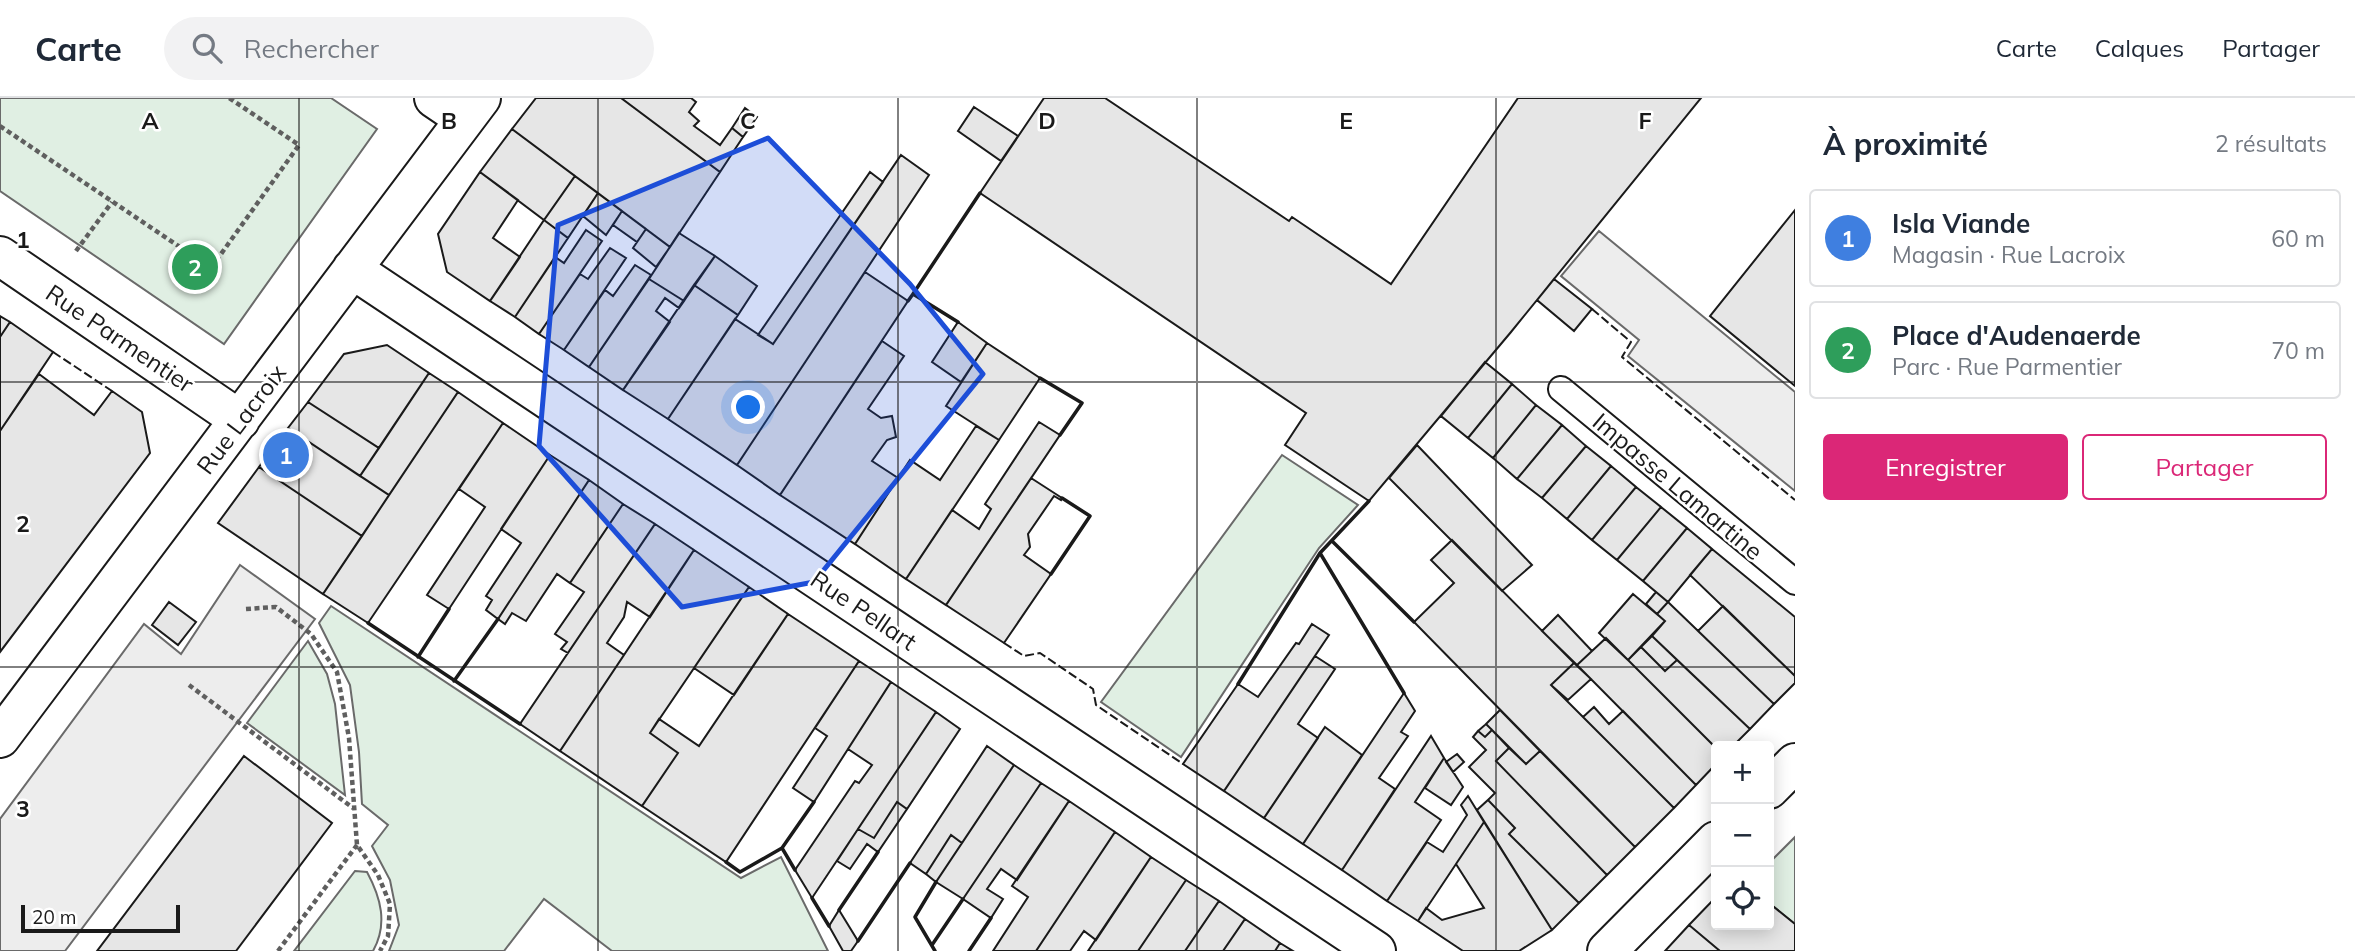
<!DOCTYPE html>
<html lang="fr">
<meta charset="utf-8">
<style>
body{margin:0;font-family:Mulish,sans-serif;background:#f2f2f3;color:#1f2937}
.controls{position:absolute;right:21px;bottom:21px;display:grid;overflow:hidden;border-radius:7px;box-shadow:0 4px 18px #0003}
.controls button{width:63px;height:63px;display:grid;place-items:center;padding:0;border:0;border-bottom:2px solid #e0e1e3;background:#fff;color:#1f2937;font:35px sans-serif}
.scale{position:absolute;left:21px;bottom:18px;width:159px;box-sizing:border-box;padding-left:7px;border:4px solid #1a1a1a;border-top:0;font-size:19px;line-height:24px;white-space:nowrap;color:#1a1a1a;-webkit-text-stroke:5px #fff;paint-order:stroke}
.you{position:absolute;left:749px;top:310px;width:24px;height:24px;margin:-18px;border:5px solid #fff;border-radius:50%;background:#1a73e8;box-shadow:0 0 0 10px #1a73e833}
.badge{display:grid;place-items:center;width:46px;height:46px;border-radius:50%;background:#db2777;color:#fff;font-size:23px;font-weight:700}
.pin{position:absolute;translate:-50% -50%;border:4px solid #fff;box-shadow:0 2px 7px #0006}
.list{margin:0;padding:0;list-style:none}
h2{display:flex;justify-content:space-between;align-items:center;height:91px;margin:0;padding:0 28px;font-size:30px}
h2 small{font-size:23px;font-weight:400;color:#747a83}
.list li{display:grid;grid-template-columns:46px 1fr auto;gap:21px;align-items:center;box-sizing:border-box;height:98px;margin:0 14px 14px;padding:0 14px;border:2px solid #e0e1e3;border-radius:7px}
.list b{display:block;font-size:26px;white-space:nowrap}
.list p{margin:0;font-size:23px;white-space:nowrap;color:#747a83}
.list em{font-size:23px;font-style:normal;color:#747a83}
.actions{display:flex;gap:14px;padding:21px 28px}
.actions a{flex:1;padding:16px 0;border:2px solid #db2777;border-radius:7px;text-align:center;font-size:24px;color:#db2777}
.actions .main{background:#db2777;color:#fff}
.icon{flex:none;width:38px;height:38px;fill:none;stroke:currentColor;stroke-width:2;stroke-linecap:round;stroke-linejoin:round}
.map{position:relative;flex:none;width:1795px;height:853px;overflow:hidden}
header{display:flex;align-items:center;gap:42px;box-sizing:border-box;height:98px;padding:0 35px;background:#fff;border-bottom:2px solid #e0e1e3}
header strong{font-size:33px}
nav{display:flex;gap:38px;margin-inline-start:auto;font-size:24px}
.search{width:490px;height:63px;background:#f2f2f3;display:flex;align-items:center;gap:18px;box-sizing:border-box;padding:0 24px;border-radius:38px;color:#747a83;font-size:26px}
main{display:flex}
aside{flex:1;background:#fff}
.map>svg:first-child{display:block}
.green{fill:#e0efe3;stroke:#6a6a6a;stroke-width:2}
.parking{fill:#ededed;stroke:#6a6a6a;stroke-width:2}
.building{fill:#e6e6e6;stroke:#1a1a1a;stroke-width:2}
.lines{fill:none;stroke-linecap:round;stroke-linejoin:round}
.service-casing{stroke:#1a1a1a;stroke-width:28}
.minor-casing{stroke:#1a1a1a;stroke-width:42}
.path{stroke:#5f5f5f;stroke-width:4.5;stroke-dasharray:5 3.5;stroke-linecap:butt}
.service{stroke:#fff;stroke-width:24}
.minor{stroke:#fff;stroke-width:38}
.fence{stroke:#1a1a1a;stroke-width:2;stroke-dasharray:9 3.5;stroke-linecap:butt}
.wall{stroke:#1a1a1a;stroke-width:3.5}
.marked{fill:#1d4ed8;fill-opacity:0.2;stroke:#1d4ed8;stroke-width:5;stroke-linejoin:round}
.grid{fill:none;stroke:#1a1a1a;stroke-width:2;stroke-opacity:0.55}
.labels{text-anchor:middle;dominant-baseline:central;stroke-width:5;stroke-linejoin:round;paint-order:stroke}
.street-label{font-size:24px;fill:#1a1a1a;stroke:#fff}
.grid-label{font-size:23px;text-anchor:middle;font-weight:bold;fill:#1a1a1a;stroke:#fff;stroke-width:5;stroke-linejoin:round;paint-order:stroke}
</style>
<header>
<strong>Carte</strong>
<div class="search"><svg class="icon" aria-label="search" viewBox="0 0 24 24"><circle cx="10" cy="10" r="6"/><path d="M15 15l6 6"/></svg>Rechercher</div>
<nav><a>Carte</a><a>Calques</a><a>Partager</a></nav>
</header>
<main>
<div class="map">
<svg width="1795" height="853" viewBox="0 0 1795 853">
<rect width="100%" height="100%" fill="#fff"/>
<path class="green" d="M 0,0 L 331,0 L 377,31 L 224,246 L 0,93 Z
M 1282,357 L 1358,407 L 1319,450 L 1181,659 L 1101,604 Z
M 331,508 L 741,780 L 781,759 L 828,853 L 612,853 L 544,801 L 504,853 L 389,853 L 399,827 L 390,782 L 372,748 L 388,727 L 362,706 L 359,654 L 350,587 L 319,525 Z
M 308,543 L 327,576 L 335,606 L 345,697 L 247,625 Z
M 1795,739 L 1795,826 L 1769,805 L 1769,765 Z
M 355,773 L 367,774 C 381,800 388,826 373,853 L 294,853 Z"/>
<path class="parking" d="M 1599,133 L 1795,294 L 1795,393 L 1628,258 L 1639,242 L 1561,178 Z
M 240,467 L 315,521 L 65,853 L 0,853 L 0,721 L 144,526 L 181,556 Z"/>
<path class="building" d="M 536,0 L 621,0 L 720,74 L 670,149 L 512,31 Z
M 621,0 L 691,0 L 696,4 L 689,14 L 699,23 L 694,28 L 720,47 L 732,30 L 743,39 L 720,74 Z
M 1044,0 L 1105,0 L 1289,123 L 1292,119 L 1391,186 L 1518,0 L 1701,0 L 1511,234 L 1369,403 L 1285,347 L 1306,315 L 980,95 Z
M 974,9 L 1018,38 L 1001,63 L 958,33 Z
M 745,10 L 757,19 L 743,39 L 732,30 Z
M 512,31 L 575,78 L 544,122 L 480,74 Z
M 901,57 L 929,77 L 737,367 L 668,321 L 735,221 L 773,246 Z
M 480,74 L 518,102 L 493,140 L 520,159 L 490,203 L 447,174 L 438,136 Z
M 870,74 L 883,84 L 773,246 L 758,237 Z
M 575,78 L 598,95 L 568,140 L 544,122 Z
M 598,95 L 622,113 L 606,137 L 583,118 Z
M 1795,112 L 1795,288 L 1710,218 Z
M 622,113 L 646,131 L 637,144 L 613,127 Z
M 544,122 L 568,140 L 515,219 L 490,203 Z
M 646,131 L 670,149 L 656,169 L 633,150 Z
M 586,132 L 602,143 L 539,236 L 515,219 L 555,159 L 564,165 Z
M 679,135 L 715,158 L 684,203 L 649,181 Z
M 610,150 L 626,160 L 564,252 L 539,236 L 580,176 L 588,181 Z
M 715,158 L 757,188 L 738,217 L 694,187 Z
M 635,167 L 651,177 L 589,269 L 564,252 L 605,192 L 613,198 Z
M 865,174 L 908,203 L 780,397 L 737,367 Z
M 649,181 L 684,203 L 679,210 L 665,200 L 656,213 L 670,224 L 623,292 L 589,269 Z
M 1554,181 L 1592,211 L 1574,233 L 1537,202 Z
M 694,187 L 738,217 L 668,321 L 623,292 Z
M 0,218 L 10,224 L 0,239 Z
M 10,224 L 53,254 L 0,333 L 0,239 Z
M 958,224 L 987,245 L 961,284 L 932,264 Z
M 882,243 L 904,258 L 868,311 L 881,320 L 892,318 L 896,339 L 887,342 L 872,363 L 898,380 L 855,446 L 780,397 Z
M 987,245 L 1040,280 L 999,342 L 946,308 Z
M 387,247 L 429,275 L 379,350 L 308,304 L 344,256 Z
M 1485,264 L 1512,286 L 1468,340 L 1441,318 Z
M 429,275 L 458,294 L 389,397 L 360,378 Z
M 39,276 L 94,317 L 112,293 L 142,314 L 150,355 L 0,554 L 0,333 Z
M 1512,286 L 1536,307 L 1493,360 L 1468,340 Z
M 458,294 L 503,325 L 368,525 L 323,496 Z
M 308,304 L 379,350 L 360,378 L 288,330 Z
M 1536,307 L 1562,327 L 1517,381 L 1493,360 Z
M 1039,324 L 1060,337 L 946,507 L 906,481 L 952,412 L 979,431 L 991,411 L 985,406 Z
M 503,325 L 550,357 L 449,511 L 427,497 L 485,409 L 459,391 Z
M 1562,327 L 1586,348 L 1542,400 L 1517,381 Z
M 976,328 L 999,342 L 906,481 L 855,446 L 910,362 L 940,382 Z
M 288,330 L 389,397 L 362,438 L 259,369 Z
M 1417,347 L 1532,467 L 1502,493 L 1389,380 Z
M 1586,348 L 1611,368 L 1567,421 L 1542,400 Z
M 550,357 L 589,382 L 498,521 L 486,512 L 492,502 L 486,498 L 521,445 L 501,431 Z
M 1611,368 L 1636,389 L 1592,442 L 1567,421 Z
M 259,369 L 362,438 L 323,496 L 218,425 Z
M 1031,380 L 1062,400 L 1061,402 L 1054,398 L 1028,436 L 1030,449 L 1024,457 L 1051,476 L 1004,545 L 946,507 Z
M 589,382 L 623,406 L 570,485 L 557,476 L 526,523 L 512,515 L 505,526 L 498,521 Z
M 1636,389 L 1661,409 L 1617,462 L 1592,442 Z
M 623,406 L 655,426 L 568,555 L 561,551 L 567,544 L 555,536 L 584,494 L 570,485 Z
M 1661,409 L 1687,430 L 1643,483 L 1617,462 Z
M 655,426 L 694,452 L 650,519 L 627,504 L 624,519 L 607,545 L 624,557 L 560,653 L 520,626 Z
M 1687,430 L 1712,451 L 1668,504 L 1643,483 Z
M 1452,442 L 1574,565 L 1551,587 L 1674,710 L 1635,749 L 1414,524 L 1454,485 L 1431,462 Z
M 1712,451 L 1795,519 L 1795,578 L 1690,477 Z
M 694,452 L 749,489 L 650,635 L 678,655 L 642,708 L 560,653 Z
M 749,489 L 788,516 L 734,597 L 694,570 Z
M 1656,494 L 1668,504 L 1657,516 L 1646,506 Z
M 1633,496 L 1665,523 L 1628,562 L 1599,535 Z
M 169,504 L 196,524 L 178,547 L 152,527 Z
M 1668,504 L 1774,606 L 1750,631 L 1652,538 L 1665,523 L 1657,516 Z
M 1723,508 L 1795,578 L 1795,585 L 1774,606 L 1698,533 Z
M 788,516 L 859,563 L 726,764 L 642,708 L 678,655 L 650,635 L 659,621 L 699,648 Z
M 1558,517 L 1592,553 L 1577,567 L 1542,533 Z
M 1312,526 L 1329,537 L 1224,693 L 1183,666 L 1238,586 L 1258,599 L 1296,545 L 1299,546 Z
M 1652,538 L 1677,562 L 1665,573 L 1641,549 Z
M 1606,540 L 1716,650 L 1716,666 L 1696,687 L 1577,567 Z
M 1641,549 L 1665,573 L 1677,562 L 1750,631 L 1733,648 L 1716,648 L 1716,650 L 1628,562 Z
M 1315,558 L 1335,571 L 1298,626 L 1318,640 L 1264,720 L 1224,693 Z
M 859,563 L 891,584 L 814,704 L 793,690 L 827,638 L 815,630 Z
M 1574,565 L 1591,581 L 1568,602 L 1551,587 Z
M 891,584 L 936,614 L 812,800 L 795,772 L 855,683 L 859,685 L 872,667 L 848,651 Z
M 1404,595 L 1415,613 L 1401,634 L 1408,638 L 1379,680 L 1395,691 L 1342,772 L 1303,746 Z
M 1594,609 L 1609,626 L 1623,613 L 1696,687 L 1674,710 L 1583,619 Z
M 1500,612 L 1540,653 L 1526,666 L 1486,626 Z
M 936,614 L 960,631 L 907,711 L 897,704 L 874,740 L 858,731 Z
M 1486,626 L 1492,632 L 1485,639 L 1478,633 Z
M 1325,629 L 1362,657 L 1303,746 L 1264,720 Z
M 1492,632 L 1509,650 L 1496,663 L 1607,777 L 1579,805 L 1509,736 L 1515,730 L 1488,702 L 1495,695 L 1469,669 L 1486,652 L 1473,639 L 1478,633 L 1485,639 Z
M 1431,638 L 1444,660 L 1415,704 L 1441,722 L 1387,803 L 1342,772 Z
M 987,648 L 1014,667 L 962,745 L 951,737 L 926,776 L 910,765 Z
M 1509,650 L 1526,666 L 1540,653 L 1635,749 L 1607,777 L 1496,663 Z
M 1457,656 L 1464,664 L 1453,674 L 1446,664 Z
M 244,658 L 332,725 L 236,853 L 97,853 Z
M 1444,660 L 1463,689 L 1451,707 L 1425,690 Z
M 1014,667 L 1041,685 L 963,801 L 936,784 Z
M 1041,685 L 1069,703 L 1017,782 L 1001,771 L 987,791 L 1003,801 L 991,820 L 963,801 Z
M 1468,698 L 1484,724 L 1418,823 L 1387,803 L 1427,744 L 1443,754 L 1467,717 L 1461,707 Z
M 1488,702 L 1515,730 L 1509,736 L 1579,805 L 1552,832 L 1477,712 Z
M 1069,703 L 1115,734 L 1036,853 L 993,853 L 1028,799 L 1012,788 Z
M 897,704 L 907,711 L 878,754 L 867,746 L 850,771 L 837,763 L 858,731 L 874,740 Z
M 1484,724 L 1552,832 L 1519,853 L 1463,853 L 1418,823 L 1426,810 L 1442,822 L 1484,810 L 1456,766 Z
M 1115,734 L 1151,759 L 1096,842 L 1084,833 L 1070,853 L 1036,853 Z
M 951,737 L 962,745 L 936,784 L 926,776 Z
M 1151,759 L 1186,782 L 1138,853 L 1088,853 Z
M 1186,782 L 1219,803 L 1185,853 L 1138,853 Z
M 1716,799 L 1716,827 L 1769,827 L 1769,805 L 1795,826 L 1795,853 L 1720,853 L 1689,827 Z
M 1219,803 L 1245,821 L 1223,853 L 1185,853 Z
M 839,812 L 858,843 L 851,853 L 843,853 L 829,828 Z
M 1245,821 L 1280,845 L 1275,853 L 1223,853 Z
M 1689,827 L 1720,853 L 1665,853 Z
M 1280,845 L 1293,853 L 1275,853 Z"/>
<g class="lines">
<defs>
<path id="service" d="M 1561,291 L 1795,484"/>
<path id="minor" d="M 434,0 L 465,21
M 0,158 L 240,322
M 352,171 L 1376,853
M 0,640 L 481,0
M 1769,691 L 1795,665
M 1607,853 L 1716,743"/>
</defs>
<use href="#service" class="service-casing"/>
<use href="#minor" class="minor-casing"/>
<path class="path" d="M 0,28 L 211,170 L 299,47 L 229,0
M 76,153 L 112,104
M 246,511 L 276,509 L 311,536 L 337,574 L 349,640 L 357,747 L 378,777 L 390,806 L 388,838 L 380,853
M 189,587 L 353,710
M 278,853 L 357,747"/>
<use href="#service" class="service"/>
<use href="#minor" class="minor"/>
<path class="fence" d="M 1592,211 L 1631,244 L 1622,259 L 1795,402
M 53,254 L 112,293
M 1004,545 L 1024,558 L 1040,555 L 1093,591 L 1096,607 L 1183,666"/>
<path class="wall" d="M 913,196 L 980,95
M 908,203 L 913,196 L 958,224
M 1040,280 L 1082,305 L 1060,337
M 1332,443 L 1414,524
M 1320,455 L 1369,403
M 1051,476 L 1090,418 L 1062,400
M 368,525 L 520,626
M 418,559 L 449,511
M 454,583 L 498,521
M 1238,586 L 1320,455 L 1404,595
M 782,750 L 814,704
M 726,764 L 740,774 L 782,750 L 795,772
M 812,800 L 829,828
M 839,812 L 878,754
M 858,843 L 910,765
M 932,847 L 963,801
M 935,853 L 915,819 L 936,784
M 969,853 L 991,820"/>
</g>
<path class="marked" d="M 768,40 L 910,186 L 983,276 L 814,484 L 682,509 L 539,348 L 558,127 Z"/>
<path class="grid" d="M 299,0 L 299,853M 598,0 L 598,853M 898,0 L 898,853M 1197,0 L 1197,853M 1496,0 L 1496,853M 0,284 L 1795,284M 0,569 L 1795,569"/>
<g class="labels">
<g class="street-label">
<text transform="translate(120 240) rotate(34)">Rue Parmentier</text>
<text transform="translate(241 321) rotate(-53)">Rue Lacroix</text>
<text transform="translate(1678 388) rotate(40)">Impasse Lamartine</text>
<text transform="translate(864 512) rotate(34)">Rue Pellart</text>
</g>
</g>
<g class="grid-label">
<text x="150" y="31">A</text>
<text x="449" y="31">B</text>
<text x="748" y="31">C</text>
<text x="1047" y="31">D</text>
<text x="1346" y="31">E</text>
<text x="1645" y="31">F</text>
<text x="23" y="150">1</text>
<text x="23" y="434">2</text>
<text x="23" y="719">3</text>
</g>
</svg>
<div class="controls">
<button>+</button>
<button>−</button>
<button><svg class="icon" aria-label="locate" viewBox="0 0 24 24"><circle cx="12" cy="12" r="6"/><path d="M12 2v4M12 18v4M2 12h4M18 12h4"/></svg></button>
</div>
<div class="scale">20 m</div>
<div class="you"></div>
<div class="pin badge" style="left:286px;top:357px;background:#3f7fe0">1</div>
<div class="pin badge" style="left:195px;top:169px;background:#2e9e5b">2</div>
</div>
<aside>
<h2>À proximité<small>2 résultats</small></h2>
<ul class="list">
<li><span class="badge" style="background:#3f7fe0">1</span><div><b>Isla Viande</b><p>Magasin · Rue Lacroix</p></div><em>60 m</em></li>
<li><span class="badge" style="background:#2e9e5b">2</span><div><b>Place d'Audenaerde</b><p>Parc · Rue Parmentier</p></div><em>70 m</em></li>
</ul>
<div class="actions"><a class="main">Enregistrer</a><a>Partager</a></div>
</aside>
</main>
